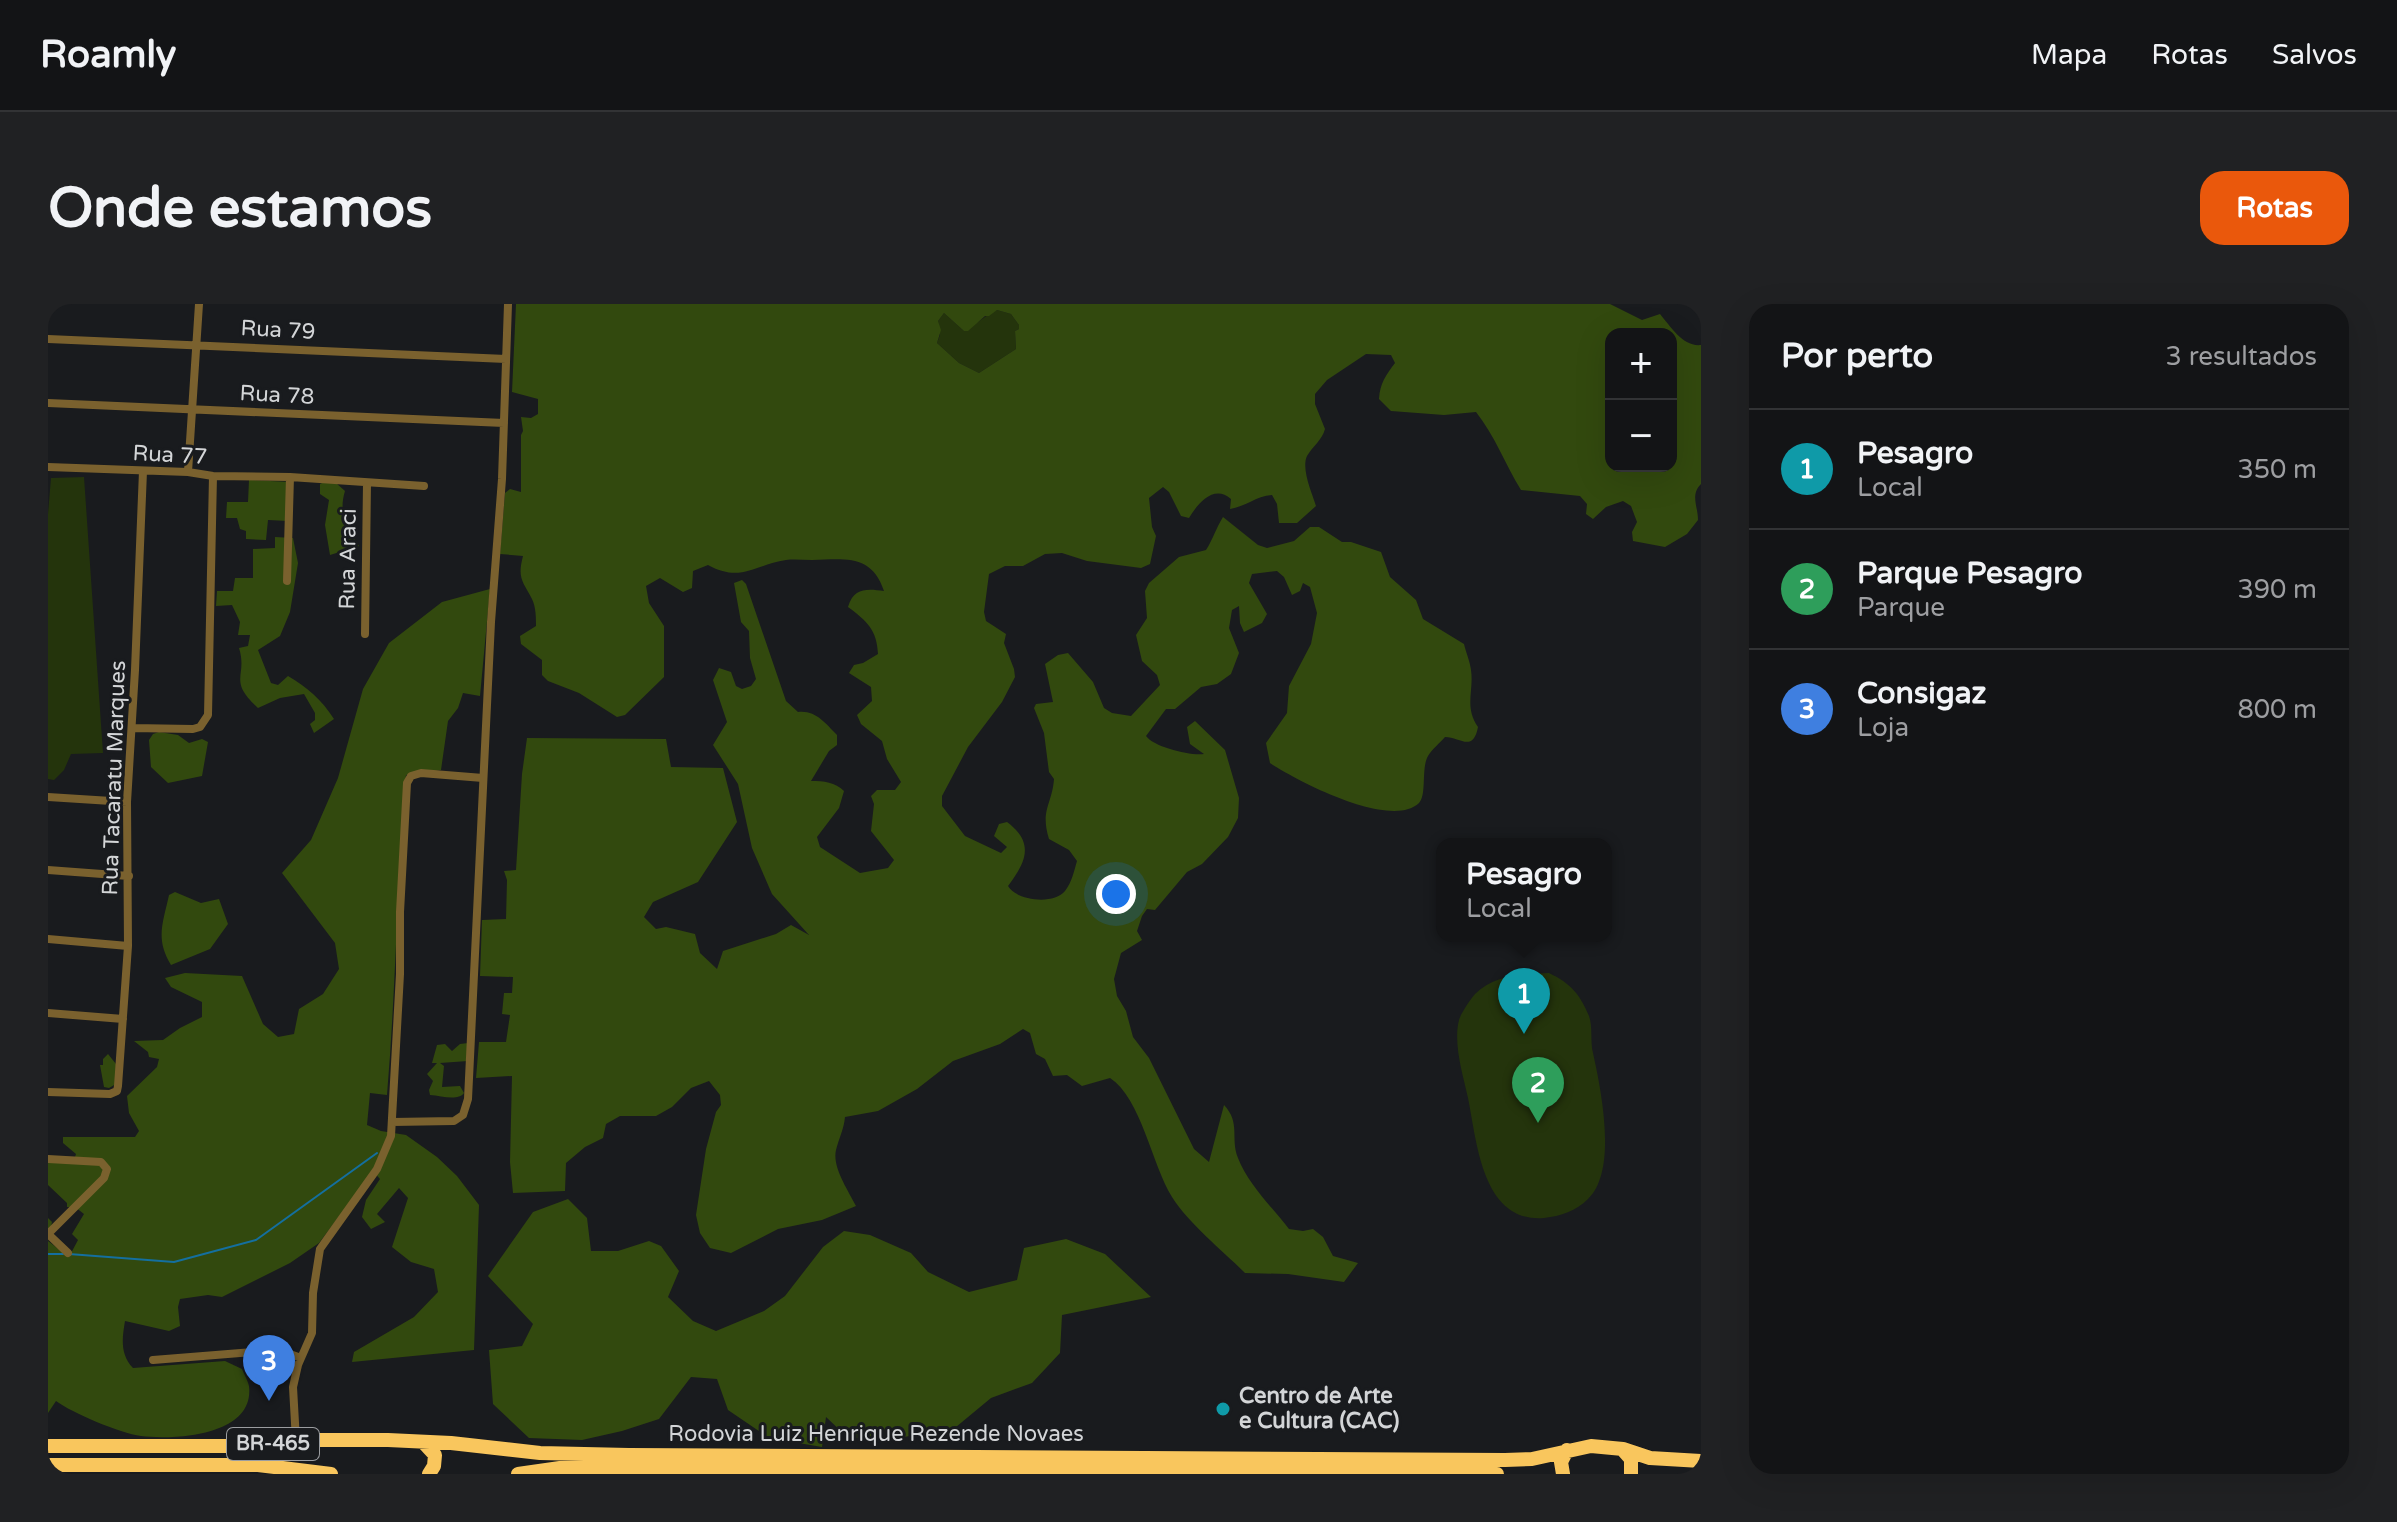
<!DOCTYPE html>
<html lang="pt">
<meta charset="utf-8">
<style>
body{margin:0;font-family:"Varela Round",sans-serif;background:#202123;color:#f1f3f6}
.controls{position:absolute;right:24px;top:24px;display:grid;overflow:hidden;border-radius:16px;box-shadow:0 8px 32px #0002}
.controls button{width:72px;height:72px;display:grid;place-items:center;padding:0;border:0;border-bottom:2px solid #323335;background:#131416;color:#f1f3f6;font:40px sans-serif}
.you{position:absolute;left:1068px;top:590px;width:28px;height:28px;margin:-20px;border:6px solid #fff;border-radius:50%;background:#1a73e8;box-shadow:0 0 0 12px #1a73e833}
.badge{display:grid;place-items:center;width:52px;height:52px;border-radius:50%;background:#ea580c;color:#fff;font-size:26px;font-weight:700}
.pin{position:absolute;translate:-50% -66px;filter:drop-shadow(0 2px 4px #0008)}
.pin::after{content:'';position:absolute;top:42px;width:28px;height:24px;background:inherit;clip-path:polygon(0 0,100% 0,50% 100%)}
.popup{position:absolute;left:1388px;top:534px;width:176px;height:104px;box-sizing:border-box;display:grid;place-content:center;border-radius:16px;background:#131416;filter:drop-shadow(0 2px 6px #0005);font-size:26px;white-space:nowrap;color:#9d9ea1}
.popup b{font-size:30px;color:#f1f3f6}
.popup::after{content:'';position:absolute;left:50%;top:100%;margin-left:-16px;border:16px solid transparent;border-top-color:#131416}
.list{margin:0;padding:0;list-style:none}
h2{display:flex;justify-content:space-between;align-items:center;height:104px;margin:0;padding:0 32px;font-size:34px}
h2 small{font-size:26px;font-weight:400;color:#9d9ea1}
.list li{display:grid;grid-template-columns:52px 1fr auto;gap:24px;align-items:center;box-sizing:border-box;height:120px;padding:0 32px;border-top:2px solid #323335}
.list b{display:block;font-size:30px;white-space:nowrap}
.list p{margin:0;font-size:26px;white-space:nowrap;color:#9d9ea1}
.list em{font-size:26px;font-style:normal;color:#9d9ea1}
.map{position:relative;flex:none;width:1653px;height:1170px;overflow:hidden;border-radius:24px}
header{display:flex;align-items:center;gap:48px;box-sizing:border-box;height:112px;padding:0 40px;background:#131416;border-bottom:2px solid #323335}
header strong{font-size:38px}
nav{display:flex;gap:44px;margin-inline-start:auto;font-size:28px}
.intro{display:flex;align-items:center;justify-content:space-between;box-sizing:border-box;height:192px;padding:0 48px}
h1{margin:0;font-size:56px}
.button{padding:20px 36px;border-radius:24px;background:#ea580c;color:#fff;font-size:28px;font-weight:700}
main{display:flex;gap:48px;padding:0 48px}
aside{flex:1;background:#131416;border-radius:24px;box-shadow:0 8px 32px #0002}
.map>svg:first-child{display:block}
.green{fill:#24340c}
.forest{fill:#32490e;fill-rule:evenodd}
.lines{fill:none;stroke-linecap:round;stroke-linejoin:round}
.stream{stroke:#146f9f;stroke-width:2}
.street{stroke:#7a612e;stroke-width:8}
.highway{stroke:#f9c65d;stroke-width:14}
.culture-dot{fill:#0f9aa8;stroke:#191b1e;stroke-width:3}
.labels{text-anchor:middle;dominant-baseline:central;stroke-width:6;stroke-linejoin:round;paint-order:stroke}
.shield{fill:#191b1e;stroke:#9b9da0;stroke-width:2}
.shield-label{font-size:20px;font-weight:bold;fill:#d3d5d7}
.street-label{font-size:22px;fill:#d3d5d7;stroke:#191b1e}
.poi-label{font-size:22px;font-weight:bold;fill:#d3d5d7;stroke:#191b1e;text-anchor:start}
</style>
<header>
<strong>Roamly</strong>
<nav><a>Mapa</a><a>Rotas</a><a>Salvos</a></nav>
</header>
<div class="intro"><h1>Onde estamos</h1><a class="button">Rotas</a></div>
<main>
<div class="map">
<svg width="1653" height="1170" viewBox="0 0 1653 1170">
<rect width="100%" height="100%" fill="#191b1e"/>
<path class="green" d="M 949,6 L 963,10 L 971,21 L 971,25 L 967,27 L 968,45 L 931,69 L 911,59 L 889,39 L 892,31 L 890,17 L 896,9 L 916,27 C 929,20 936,12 949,6 Z
M 36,173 L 55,449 L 23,450 L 16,466 L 6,476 L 0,475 L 0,210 L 3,174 Z
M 1501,669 C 1522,679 1532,690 1541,712 C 1545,723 1542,737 1545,749 C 1553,785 1570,867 1540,895 C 1528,907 1513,912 1496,914 C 1434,919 1429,838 1420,794 C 1415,771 1405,740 1411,716 C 1413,709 1422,696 1427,690 C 1447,670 1475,670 1501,669 Z"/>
<path class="forest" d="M 468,0 L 1562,0 L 1594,16 L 1612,10 C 1623,23 1635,43 1653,41 L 1653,180 C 1642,191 1650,202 1650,216 L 1639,230 L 1617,243 L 1585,237 L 1584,228 L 1589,218 L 1583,202 L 1575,197 L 1558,203 L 1545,215 L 1538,210 L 1539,200 L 1532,192 L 1473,186 C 1457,160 1447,132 1428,108 L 1396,111 L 1343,107 L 1331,95 C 1332,79 1338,71 1347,59 L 1343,51 L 1318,50 L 1279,76 L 1267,90 L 1267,100 L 1277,125 C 1274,136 1265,142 1259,152 C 1253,165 1264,189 1268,202 L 1249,219 L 1231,219 L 1229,200 L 1224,191 C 1208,192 1197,203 1182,205 L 1183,195 C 1166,180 1150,199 1141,214 L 1133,212 L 1121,188 L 1115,183 L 1101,194 L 1104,223 L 1108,232 L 1102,260 L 1093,264 L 1039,257 L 1014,249 L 997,250 L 975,262 L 957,262 L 941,270 L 936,308 L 938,317 L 958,330 L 956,339 L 966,365 L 967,373 L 954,398 L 920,443 L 894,492 L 894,502 L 917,532 L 953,549 L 959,543 L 946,532 L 951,520 L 959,518 C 987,539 978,558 960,582 C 969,597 1006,601 1017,587 C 1024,578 1026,567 1029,557 L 1021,546 L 1001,535 C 992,506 1004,501 1006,475 L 1001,468 L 996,429 L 986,404 L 988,400 L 1005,398 L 997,360 L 1010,351 L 1020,349 L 1045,378 L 1056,404 L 1064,409 L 1083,412 L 1112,381 L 1109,371 L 1094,357 L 1088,331 L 1099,314 L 1097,287 L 1101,279 L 1131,253 L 1158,246 C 1165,235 1168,224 1175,213 L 1210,241 L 1219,244 L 1246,237 L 1262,223 L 1271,223 L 1294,238 L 1303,238 L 1333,248 L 1342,273 L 1368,296 L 1375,315 L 1416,340 C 1418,349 1422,357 1423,366 C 1426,387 1416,403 1430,423 C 1425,449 1412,433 1397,433 C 1392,439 1384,445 1380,452 C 1373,464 1379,491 1371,499 C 1343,526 1249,477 1222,459 L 1218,439 L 1239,409 L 1241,382 L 1263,340 L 1269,309 L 1262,283 L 1255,279 L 1252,287 L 1244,291 L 1236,273 L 1229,267 L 1204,270 L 1201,279 L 1219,310 L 1214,319 L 1196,328 L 1192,319 L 1191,302 L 1184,306 L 1181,324 L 1191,349 L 1183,370 L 1169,380 L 1153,383 L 1127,405 L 1118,405 L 1098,432 C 1106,443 1142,452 1156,450 L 1142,440 L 1139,423 L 1147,417 L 1177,446 L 1191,494 L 1190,514 L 1180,533 L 1154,560 L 1139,568 L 1107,606 L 1099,605 L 1094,612 L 1089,627 L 1094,636 L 1073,649 L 1066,675 L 1069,692 L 1078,707 L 1085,733 L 1101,754 L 1146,845 L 1161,858 L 1176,801 C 1193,819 1182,834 1190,854 C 1200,880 1224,903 1241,925 L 1255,927 L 1265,925 L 1275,933 L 1285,952 L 1310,959 L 1296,978 L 1240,970 L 1197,969 C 1173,945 1142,921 1124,893 C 1104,861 1093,794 1062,774 L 1034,782 L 1019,771 L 1005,772 L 997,755 L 988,750 L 982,729 L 975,725 L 952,740 L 905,757 L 869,785 L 830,807 L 797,813 C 796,825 791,834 788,846 C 784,863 800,886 808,902 L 774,916 L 730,925 L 683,949 L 662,944 L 652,929 L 648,911 L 658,845 L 668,808 L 673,801 L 672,791 L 661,777 L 643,784 L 624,803 L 608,812 L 572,812 L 558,820 L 555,834 L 537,843 L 518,859 L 517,887 L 465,889 L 462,858 L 464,772 L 428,774 L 431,738 L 458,738 L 462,711 L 454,710 L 456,689 L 464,689 L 465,673 L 432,672 L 434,616 L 458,615 L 459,576 L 456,567 L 468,566 L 474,470 L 479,434 L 618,435 L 623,463 L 675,464 L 689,518 L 650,578 L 605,598 L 596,613 L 608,625 L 618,623 L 647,630 L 652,649 L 669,665 L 675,647 L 728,630 L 743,621 L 761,631 L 724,590 L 704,544 L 690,480 L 665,441 L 679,418 L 665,376 L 671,364 L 683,368 L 688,382 L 694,385 L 703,382 L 708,375 L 702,354 L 701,327 L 693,318 L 686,279 L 694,276 L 698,280 L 738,397 L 750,408 C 768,406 777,419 789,431 L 789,441 L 781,447 L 763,477 C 776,477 787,478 796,487 L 791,504 L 769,533 L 772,543 L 812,569 L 840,564 L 846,556 L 823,527 L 826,500 L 823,492 L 829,486 L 847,486 L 853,478 L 839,455 L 834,437 L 813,420 L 809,411 L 824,397 L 823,383 L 801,369 L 806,361 L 815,359 L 830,350 C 829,326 819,317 800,303 C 806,283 820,285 836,287 C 824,250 797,255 764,256 C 755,256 746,255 738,256 C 706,261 693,279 660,261 L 645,267 L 644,284 L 635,288 L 612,274 L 598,282 L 601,299 L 616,322 L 616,373 L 577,411 L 569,413 L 531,389 L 500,377 L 494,371 L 494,356 L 473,340 L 472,332 L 488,322 C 488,314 488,303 484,295 C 475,277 469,275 475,252 L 452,250 L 457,189 L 462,185 L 473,188 L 473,131 L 475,127 L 473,113 L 483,114 L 490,110 L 490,95 L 464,88 ZM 949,6 L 963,10 L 971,21 L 971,25 L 967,27 L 968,45 L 931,69 L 911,59 L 889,39 L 893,26 L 890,17 L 896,9 L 916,27 L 920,27 L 937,12 L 941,12 ZM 1563,30 L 1623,30 L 1623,162 L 1563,162 Z
M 201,176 L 243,178 L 240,217 L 220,216 L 218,236 L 198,235 L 198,227 L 192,225 L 189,214 L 178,214 L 179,198 L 200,198 Z
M 278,177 L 288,179 L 297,187 C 290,210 299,222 311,242 L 282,251 L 277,221 L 281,196 L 272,190 L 272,180 Z
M 227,233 L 245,234 L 250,259 L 242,308 L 232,332 L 210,346 L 223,379 L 230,381 L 240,372 C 259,383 274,396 286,415 L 266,429 L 262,420 L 267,416 L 267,409 L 256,390 L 232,394 L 210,404 C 179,376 200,373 191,344 L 200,342 L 202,331 L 190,331 L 192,318 L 184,301 L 168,302 L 169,287 L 185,287 L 187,274 L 205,274 L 205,245 L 227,244 Z
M 442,285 L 432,392 L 415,389 L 410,404 L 400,417 L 393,466 L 358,471 C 349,578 348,684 339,791 L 322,789 L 319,821 L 333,827 L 358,831 L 389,853 L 409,872 L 431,901 L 426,1046 L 304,1058 L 306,1048 L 366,1013 L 390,988 L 386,965 L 363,958 L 344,943 L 360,894 L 351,884 L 329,910 L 337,918 L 323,925 L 314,913 L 318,896 L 332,875 L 325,867 L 271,939 L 242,959 L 174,993 L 160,991 L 132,995 L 130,1003 L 132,1022 L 121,1027 L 77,1017 C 74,1035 72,1050 85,1064 L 177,1057 L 194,1065 C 196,1070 200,1077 201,1082 C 207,1132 126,1136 93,1132 C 72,1129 24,1109 8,1097 L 0,1109 L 0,914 L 4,918 L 0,937 L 21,953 L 30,936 L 24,930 L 36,910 L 27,903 L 19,903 L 19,899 L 0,881 L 0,852 L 26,856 L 28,850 L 15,839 L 15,833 L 87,833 L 91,827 L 81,809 L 79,792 L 109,763 L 111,755 L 101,753 L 100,748 L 86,737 L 115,736 L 132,724 L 154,713 L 154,698 L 123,683 L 117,674 L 137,669 L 194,672 L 215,720 L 230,733 L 246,730 L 251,705 L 275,690 L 291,665 L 287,639 L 234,569 L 263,536 L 290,474 L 315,385 L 341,339 L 394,298 Z
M 111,428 L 130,431 L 141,439 L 154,435 L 160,438 L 154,472 L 120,479 L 103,463 L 101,436 L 105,430 Z
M 127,588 L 153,599 L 171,595 L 180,620 L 162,645 L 123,661 C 107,635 115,619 121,591 Z
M 420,739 L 420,757 L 392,759 L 396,762 L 394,783 L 412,782 L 416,789 C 410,797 394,792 382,791 L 381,786 L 385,777 L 379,770 L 389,759 L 384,759 L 389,741 L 397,740 L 404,747 L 412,740 Z
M 60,750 L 68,760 L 68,780 L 61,784 L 56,783 L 52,761 L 55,761 L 55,755 Z
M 520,895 L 539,914 L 543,947 L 570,947 L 601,937 L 613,942 L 631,967 L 620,993 L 645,1017 L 668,1027 L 716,1007 L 737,992 L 775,943 L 796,927 L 822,931 L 863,949 L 880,968 L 921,988 L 969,976 L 976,944 L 1018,935 L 1057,950 L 1103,993 L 1014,1011 L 1012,1049 L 984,1079 L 943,1094 L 908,1123 L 825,1139 L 796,1130 L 778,1113 L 774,1143 L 721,1134 L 680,1106 L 669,1075 L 643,1073 L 611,1115 L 574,1127 L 534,1136 L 481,1134 L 445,1100 L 441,1046 L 474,1042 L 485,1020 L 440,972 L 485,908 Z"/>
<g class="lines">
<path class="stream" d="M 0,950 L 15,950
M 21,950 L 126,958 L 208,936 L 329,849"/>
<path class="street" d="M 0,35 L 458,55
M 0,99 L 456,119
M 0,163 L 140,168 L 165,172 L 242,173 L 376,182
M 140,168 L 151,0
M 239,277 L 242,173
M 317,330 L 319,179
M 84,424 L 145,425 L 152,423 L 160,411 L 165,172
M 0,493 L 79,498
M 0,566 L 81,572
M 0,635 L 80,642
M 0,709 L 75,715
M 0,788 L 62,790 L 69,787 L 70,782 L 80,642 L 79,498 L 87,366 L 95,167
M 344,818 L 406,817 L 415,811 L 420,795 L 443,318 L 454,175 L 460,0
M 0,855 L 53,858 L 59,865 L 56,874 L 0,930
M 0,930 L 20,949
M 105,1056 L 231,1046 L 253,1054
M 248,1137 L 245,1083 L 250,1061 L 264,1029 L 265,989 L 272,945 L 329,865 L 343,832 L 352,670 L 352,608 L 359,479 L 363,472 L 373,469 L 435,474"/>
<path class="highway" d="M 375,1138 L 387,1151 L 386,1162 L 381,1170
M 0,1142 L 189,1142 L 261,1136 L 340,1136 L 403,1139 L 492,1149 L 581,1151 L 1457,1156 L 1484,1155 L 1543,1142 L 1575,1145 L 1602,1154 L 1653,1157
M 1575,1146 L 1583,1155 L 1583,1170
M 0,1161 L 210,1161 L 283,1170
M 470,1170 L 519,1163 L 1449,1170
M 1515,1170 L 1513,1158 L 1519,1146"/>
</g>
<circle class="culture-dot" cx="1175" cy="1105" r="8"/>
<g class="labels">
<rect class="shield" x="179" y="1124" width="92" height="32" rx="6"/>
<g class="shield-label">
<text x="225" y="1140">BR-465</text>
</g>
<g class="street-label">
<text transform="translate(230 26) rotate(3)">Rua 79</text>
<text transform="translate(229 91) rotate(3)">Rua 78</text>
<text transform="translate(122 151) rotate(3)">Rua 77</text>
<text transform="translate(300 255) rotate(-89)">Rua Araci</text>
<text transform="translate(66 474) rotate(-88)">Rua Tacaratu Marques</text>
<text x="828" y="1130">Rodovia Luiz Henrique Rezende Novaes</text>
</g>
<g class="poi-label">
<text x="1191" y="1092">Centro de Arte<tspan x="1191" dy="25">e Cultura (CAC)</tspan></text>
</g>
</g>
</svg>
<div class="controls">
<button>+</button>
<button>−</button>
</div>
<div class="you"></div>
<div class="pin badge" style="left:1476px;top:730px;background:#0f9aa8">1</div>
<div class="popup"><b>Pesagro</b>Local</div>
<div class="pin badge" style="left:1490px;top:819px;background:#2e9e5b">2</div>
<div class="pin badge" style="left:221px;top:1097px;background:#3f7fe0">3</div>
</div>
<aside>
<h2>Por perto<small>3 resultados</small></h2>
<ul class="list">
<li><span class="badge" style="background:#0f9aa8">1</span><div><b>Pesagro</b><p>Local</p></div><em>350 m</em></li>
<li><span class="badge" style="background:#2e9e5b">2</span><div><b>Parque Pesagro</b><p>Parque</p></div><em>390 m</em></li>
<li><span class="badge" style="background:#3f7fe0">3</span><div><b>Consigaz</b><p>Loja</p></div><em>800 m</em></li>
</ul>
</aside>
</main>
